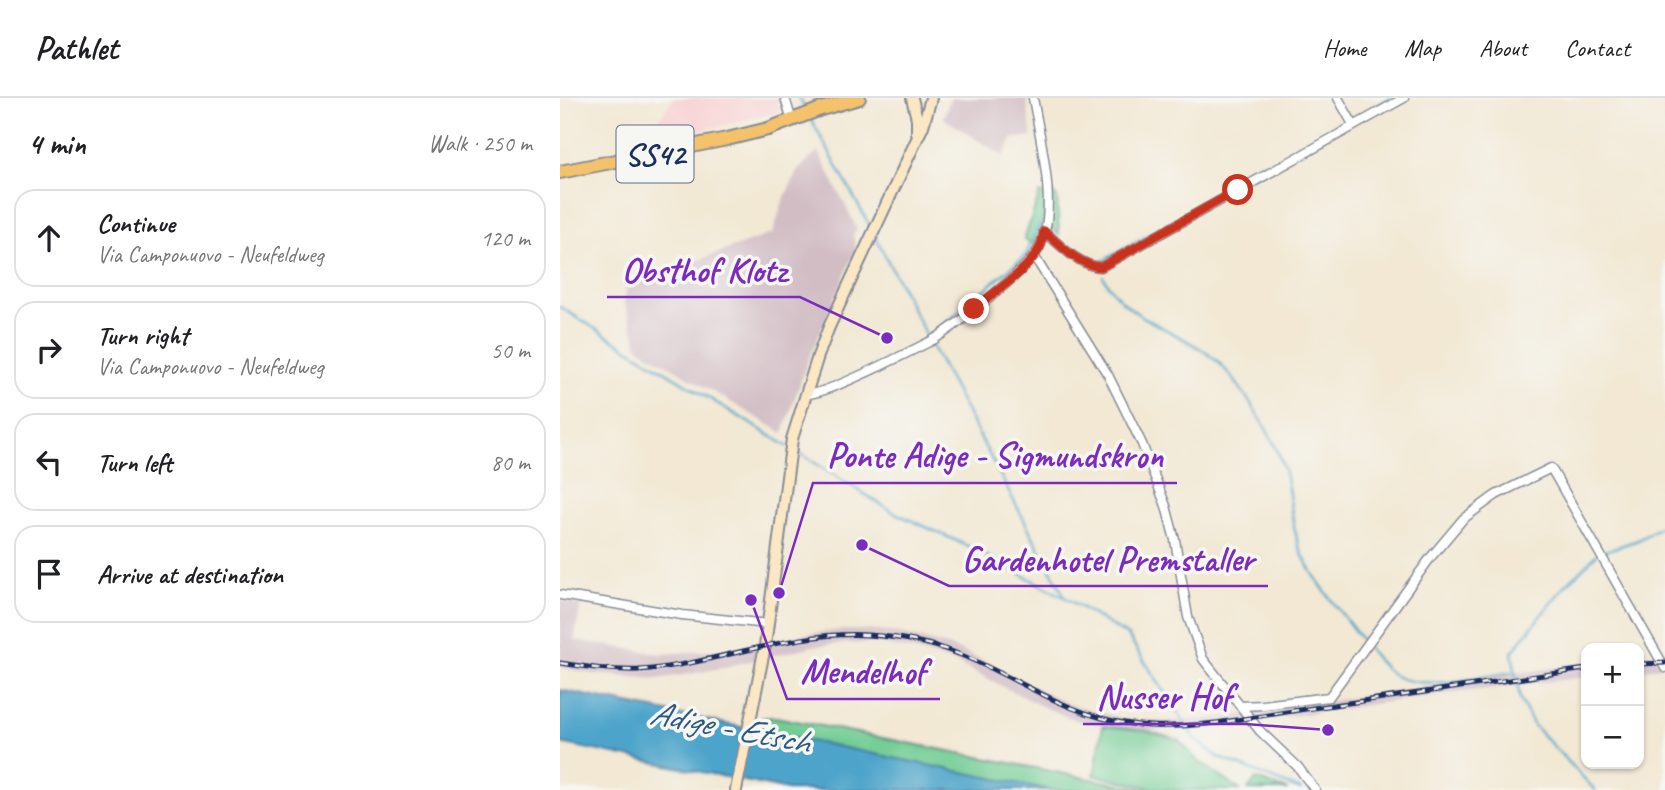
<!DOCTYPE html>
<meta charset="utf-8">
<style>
body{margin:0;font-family:Caveat,sans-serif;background:#f6f6f6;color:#202124}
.controls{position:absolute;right:21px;bottom:21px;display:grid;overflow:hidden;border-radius:14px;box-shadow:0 2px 5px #0004}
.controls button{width:63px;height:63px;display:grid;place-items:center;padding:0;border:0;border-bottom:2px solid #e0e0e0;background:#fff;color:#202124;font:35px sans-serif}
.stop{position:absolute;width:21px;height:21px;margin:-16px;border:5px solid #c8321e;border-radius:50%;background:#fff}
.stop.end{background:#c8321e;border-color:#fff;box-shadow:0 2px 7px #0008}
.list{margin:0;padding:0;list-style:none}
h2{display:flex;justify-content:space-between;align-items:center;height:91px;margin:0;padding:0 28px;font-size:30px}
h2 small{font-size:23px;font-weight:400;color:#757577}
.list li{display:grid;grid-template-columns:46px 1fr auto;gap:21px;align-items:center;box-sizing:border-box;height:98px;margin:0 14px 14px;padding:0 14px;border:2px solid #e0e0e0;border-radius:21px}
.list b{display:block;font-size:26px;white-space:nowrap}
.list p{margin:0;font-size:23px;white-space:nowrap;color:#757577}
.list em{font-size:23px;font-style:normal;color:#757577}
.icon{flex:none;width:38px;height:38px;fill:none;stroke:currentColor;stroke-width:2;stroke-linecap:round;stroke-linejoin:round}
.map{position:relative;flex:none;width:1105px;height:692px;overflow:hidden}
header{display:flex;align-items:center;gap:42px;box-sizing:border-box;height:98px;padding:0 35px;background:#fff;border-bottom:2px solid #e0e0e0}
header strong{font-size:33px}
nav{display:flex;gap:38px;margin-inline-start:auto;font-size:24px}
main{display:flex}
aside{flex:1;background:#fff}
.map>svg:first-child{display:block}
.built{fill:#f7cfd0}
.industrial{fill:#d2bdc5}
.green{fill:#73cd95;stroke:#477e7a;stroke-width:2}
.water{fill:#4da4ca;stroke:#346a94;stroke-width:2}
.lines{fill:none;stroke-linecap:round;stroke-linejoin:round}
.stream{stroke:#4da4ca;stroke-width:2.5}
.street-casing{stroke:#868c98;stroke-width:11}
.secondary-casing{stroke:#868c98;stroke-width:14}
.primary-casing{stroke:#868c98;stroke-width:16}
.street{stroke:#fff;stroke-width:8}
.secondary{stroke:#fbe7c3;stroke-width:10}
.primary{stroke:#f4c26a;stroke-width:12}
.rail-casing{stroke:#1b2f5e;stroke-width:5}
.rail{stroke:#f6f6f2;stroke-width:2.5;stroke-dasharray:8;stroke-linecap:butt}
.route{stroke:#c8321e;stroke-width:9}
.labels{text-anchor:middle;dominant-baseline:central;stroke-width:7;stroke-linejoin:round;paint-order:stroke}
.shield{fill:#f6f6f2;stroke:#5d6b8a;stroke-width:2}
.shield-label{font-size:32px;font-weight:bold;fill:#1b2f5e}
.water-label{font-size:35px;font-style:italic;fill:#2c5884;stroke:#f6f6f2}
.leader{fill:none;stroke:#7b2cbf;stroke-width:2.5}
.callout-dot{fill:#7b2cbf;stroke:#f6f6f2;stroke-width:2.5}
.callout-label{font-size:35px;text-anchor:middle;font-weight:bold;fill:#7b2cbf;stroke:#f6f6f2;stroke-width:7;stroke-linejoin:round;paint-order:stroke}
</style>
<header>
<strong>Pathlet</strong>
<nav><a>Home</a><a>Map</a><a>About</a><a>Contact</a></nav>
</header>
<main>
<aside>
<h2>4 min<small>Walk · 250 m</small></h2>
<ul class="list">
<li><svg class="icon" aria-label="ahead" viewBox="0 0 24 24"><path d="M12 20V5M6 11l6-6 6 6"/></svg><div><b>Continue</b><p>Via Camponuovo - Neufeldweg</p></div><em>120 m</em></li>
<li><svg class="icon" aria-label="right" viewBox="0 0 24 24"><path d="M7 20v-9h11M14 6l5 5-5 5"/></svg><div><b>Turn right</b><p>Via Camponuovo - Neufeldweg</p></div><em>50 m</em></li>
<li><svg class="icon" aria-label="left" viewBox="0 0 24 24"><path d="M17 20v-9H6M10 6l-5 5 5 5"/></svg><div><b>Turn left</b></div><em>80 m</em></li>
<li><svg class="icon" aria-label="arrive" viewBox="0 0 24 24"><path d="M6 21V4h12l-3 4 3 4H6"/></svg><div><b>Arrive at destination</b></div></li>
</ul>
</aside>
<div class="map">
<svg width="1105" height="692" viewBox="0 0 1105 692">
<rect width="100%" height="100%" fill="#f6f6f2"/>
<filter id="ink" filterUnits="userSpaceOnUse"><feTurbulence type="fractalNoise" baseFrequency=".0143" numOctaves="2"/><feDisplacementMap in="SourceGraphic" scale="14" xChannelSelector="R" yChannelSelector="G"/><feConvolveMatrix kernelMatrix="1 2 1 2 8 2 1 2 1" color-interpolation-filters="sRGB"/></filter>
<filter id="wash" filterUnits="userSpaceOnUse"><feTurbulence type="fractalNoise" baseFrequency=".00686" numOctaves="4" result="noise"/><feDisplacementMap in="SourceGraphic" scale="28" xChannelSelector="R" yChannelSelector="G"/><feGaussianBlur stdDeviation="1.57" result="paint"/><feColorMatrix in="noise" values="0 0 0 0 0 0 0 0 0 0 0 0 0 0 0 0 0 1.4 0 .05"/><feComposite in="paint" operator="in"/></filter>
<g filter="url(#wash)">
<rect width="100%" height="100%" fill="#f2e8d3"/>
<path class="built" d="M 114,0 L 218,0 L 218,15 L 80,46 Z"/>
<path class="industrial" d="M 391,0 L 466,0 L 472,39 L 453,40 L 443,58 L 383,20 Z
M 258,53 L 297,131 L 293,136 L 296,151 L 248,262 L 223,335 L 79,250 L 64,203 L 67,188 L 213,135 L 223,103 L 238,72 Z
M 0,503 L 21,507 L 14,542 L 101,556 L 171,551 L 240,537 L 280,532 L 308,532 L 333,534 L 389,548 L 416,559 L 507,605 L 564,621 L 596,623 L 650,621 L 1026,565 L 1026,579 L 875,597 L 685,625 L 587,633 L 518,623 L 477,606 L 397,565 L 353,552 L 318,546 L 292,545 L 254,548 L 147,573 L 98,581 L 33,576 L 0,569 Z
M 1094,555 L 1100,569 L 1079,572 L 1079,557 Z"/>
<path class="green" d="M 492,94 L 497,99 L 499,137 L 490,129 Z
M 480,95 L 486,98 L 482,132 L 479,133 L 474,146 L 464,142 Z
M 216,619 L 587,692 L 491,692 L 199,633 L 202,620 Z
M 543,628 L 587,633 L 619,642 L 637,662 L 680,692 L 600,692 L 534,677 Z
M 696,681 L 728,692 L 688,692 Z"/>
<path class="water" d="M 0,592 L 491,692 L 228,692 L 204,687 L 0,645 Z"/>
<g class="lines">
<path class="stream" d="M 239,0 L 246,12
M 251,21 L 312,132
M 315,138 L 368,241
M 539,165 L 831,0
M 543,178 C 567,227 629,232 664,270 C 685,293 718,345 725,375 C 731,399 731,425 739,448 C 748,475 786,521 804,545
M 0,209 L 227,348
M 378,231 L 466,157 L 479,127
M 371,247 L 504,497
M 233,351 L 333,414 L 412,450 L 506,500 L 568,538 L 635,641 L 658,659 L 741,692
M 1042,454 L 1078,442 L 1105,426
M 808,550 C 816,560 824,572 835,578 C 865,593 922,578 955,574
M 1035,692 L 974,628 L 960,601 L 952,554 L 1003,490 L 1036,457"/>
</g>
</g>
<g filter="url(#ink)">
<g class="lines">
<defs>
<path id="street" d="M 225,0 L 232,23
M 778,0 L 794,28
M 484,133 C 500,147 519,168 541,169 L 844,0
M 474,158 L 548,277 L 582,346 L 606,408 L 615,442 L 628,519 L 643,561 L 700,633 L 738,669 L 755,692
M 246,296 C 262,299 353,252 373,242 C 397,227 467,173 479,150 C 499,113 480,40 473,0
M 0,497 L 122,517 L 208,526
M 681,608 L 703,607 L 769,599 L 871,459 L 903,421 L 936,397 L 991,370 L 1105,570"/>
<path id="secondary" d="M 352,0 L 357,21 L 357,35
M 176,692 L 205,548 L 232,341 L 258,258 L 269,229 L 363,28 L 371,0"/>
<path id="primary" d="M 0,74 L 167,41 L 208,31 L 261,11 L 299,0"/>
</defs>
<use href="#street" class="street-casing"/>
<use href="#secondary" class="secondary-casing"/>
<use href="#primary" class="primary-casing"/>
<use href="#street" class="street"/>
<use href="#secondary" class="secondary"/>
<use href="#primary" class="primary"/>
<defs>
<path id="rail" d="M 0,565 C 26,569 52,573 79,572 C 156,567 230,532 308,537 C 339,539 372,545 401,557 C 458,580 508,618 571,626 C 626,634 684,620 739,612 C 835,599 930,584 1026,571
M 1079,566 L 1105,565"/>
</defs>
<use href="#rail" class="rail-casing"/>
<use href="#rail" class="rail"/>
</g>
</g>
<g class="lines" filter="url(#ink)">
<path class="route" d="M 414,211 C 433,195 469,172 480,149 C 482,145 483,138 484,133 C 500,147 519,168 541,169 L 678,92"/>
</g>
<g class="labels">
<rect class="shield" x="56.5" y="27.5" width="77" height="57" rx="5"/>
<g class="shield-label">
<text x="95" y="56">SS42</text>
</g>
<g class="water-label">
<text transform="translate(170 629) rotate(11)">Adige - Etsch</text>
</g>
</g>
<path class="leader" d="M327 240L240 199H47M219 495L253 385H617M302 447L389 488H708M191 502L227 601H380M768 632L686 626H523"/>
<g class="callout-dot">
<circle cx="327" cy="240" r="7"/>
<circle cx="219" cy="495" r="7"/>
<circle cx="302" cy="447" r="7"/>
<circle cx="191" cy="502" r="7"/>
<circle cx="768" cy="632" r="7"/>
</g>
<g class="callout-label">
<text x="144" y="184">Obsthof Klotz</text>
<text x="435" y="369">Ponte Adige - Sigmundskron</text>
<text x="548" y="473">Gardenhotel Premstaller</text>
<text x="303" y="585">Mendelhof</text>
<text x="604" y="610">Nusser Hof</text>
</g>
</svg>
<div class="controls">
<button>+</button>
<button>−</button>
</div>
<div class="stop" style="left:678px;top:92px"></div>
<div class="stop end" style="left:414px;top:211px"></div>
</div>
</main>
